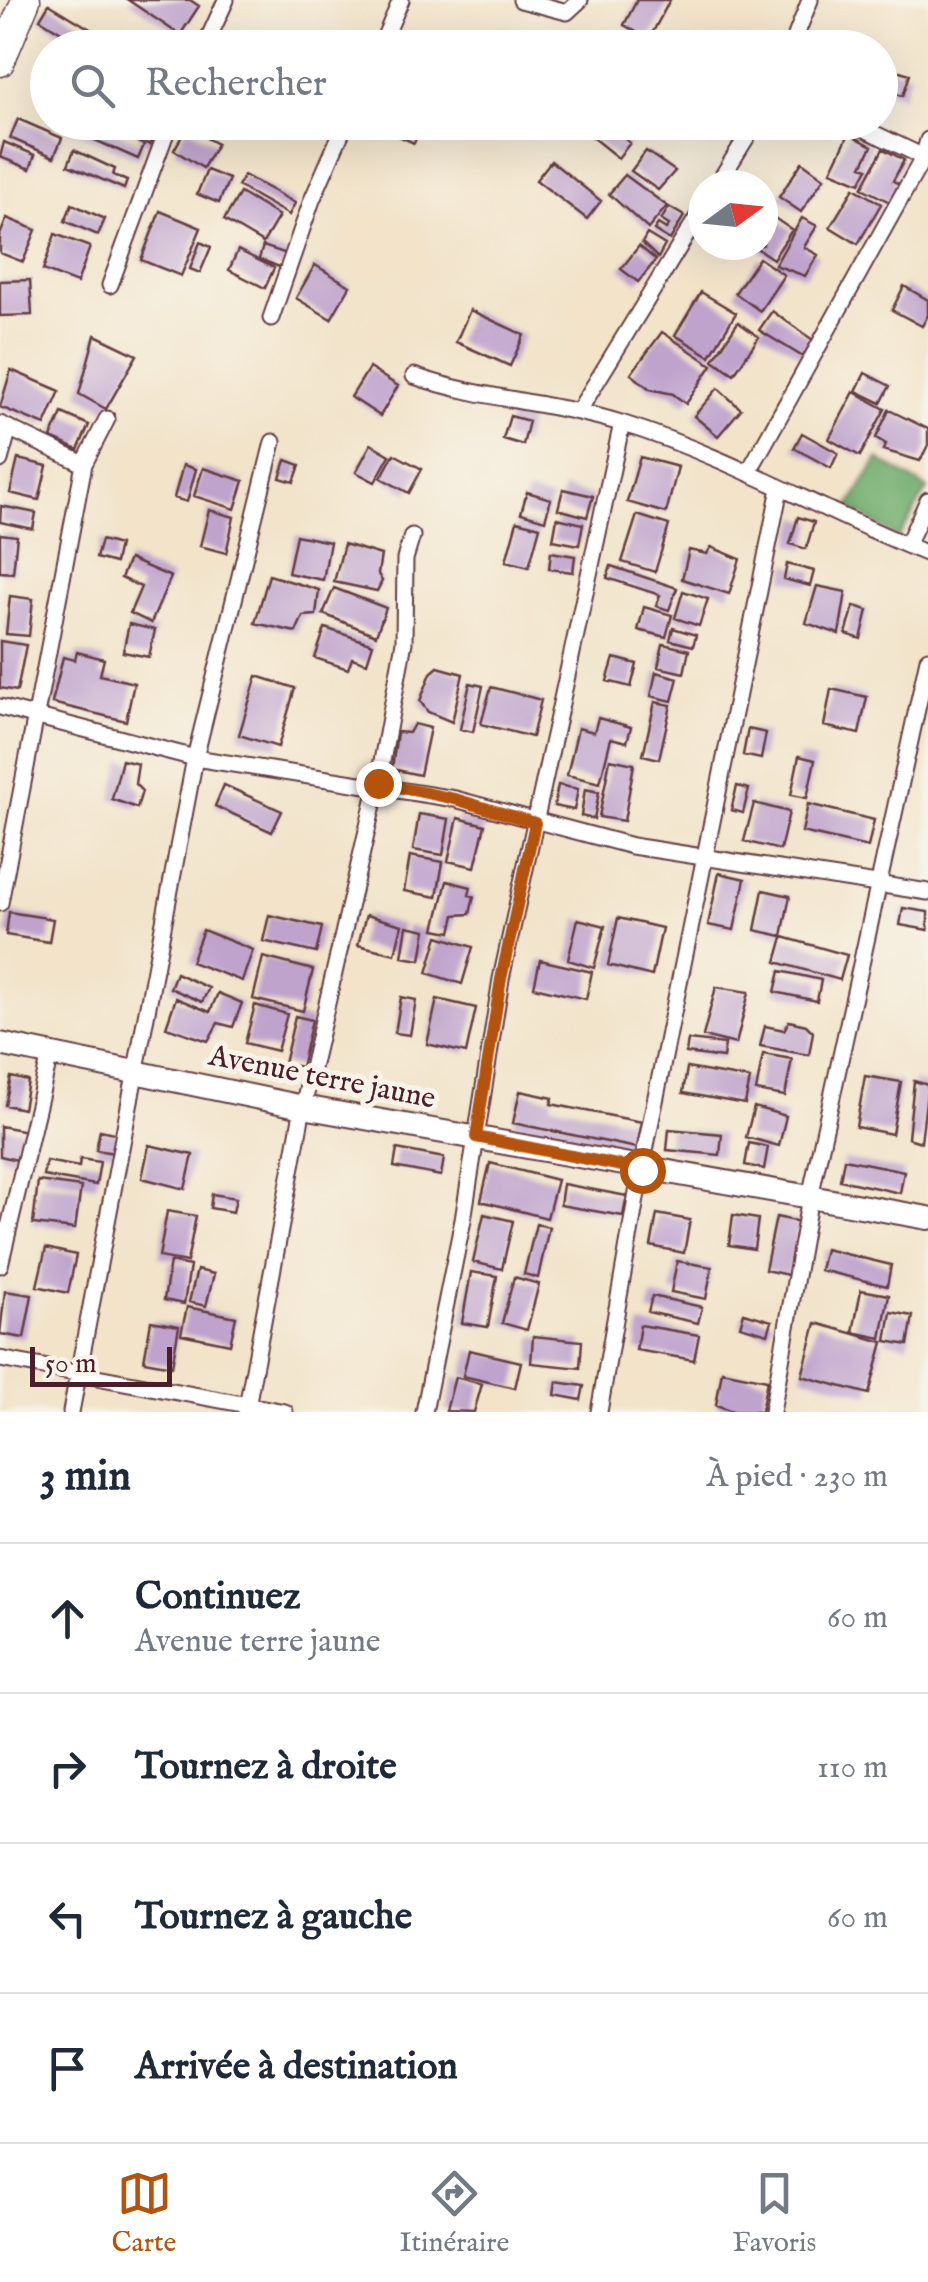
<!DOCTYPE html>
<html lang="fr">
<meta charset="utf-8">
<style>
body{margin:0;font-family:"IM FELL English",serif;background:#f2f2f3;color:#1f2937}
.compass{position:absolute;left:688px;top:170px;width:90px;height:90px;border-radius:50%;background:#fff;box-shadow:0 10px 40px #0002;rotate:75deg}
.scale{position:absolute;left:30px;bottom:25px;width:142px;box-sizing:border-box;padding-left:10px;border:5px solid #4a1f2b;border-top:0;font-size:28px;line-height:35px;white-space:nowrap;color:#4a1f2b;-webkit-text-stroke:8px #f7f3e8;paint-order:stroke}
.stop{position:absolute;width:30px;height:30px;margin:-22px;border:8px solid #b45309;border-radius:50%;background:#fff}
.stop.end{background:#b45309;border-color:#fff;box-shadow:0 2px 10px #0008}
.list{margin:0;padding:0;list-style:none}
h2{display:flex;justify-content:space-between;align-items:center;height:130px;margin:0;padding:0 40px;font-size:42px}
h2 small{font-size:32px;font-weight:400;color:#747a83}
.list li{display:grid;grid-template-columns:65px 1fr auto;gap:30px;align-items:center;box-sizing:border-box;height:150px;padding:0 40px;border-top:2px solid #e0e1e3}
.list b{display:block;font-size:38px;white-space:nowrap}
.list p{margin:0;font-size:32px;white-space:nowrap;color:#747a83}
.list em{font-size:32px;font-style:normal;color:#747a83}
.icon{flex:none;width:55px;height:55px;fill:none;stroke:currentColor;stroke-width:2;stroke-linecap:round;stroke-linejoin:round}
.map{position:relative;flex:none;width:928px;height:1412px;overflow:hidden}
.search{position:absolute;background:#fff;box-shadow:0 10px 40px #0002;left:30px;right:30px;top:30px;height:110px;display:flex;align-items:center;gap:25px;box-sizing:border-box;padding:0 35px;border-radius:55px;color:#747a83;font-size:38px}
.sheet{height:730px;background:#fff}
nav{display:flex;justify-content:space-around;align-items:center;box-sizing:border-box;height:140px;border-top:2px solid #e0e1e3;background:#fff;font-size:28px;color:#747a83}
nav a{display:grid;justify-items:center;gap:5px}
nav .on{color:#b45309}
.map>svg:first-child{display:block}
.forest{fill:#6eac6c;stroke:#5c664c;stroke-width:2.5}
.building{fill:#bfa3cd}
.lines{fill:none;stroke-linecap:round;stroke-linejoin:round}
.street-casing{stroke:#633c43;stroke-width:19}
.secondary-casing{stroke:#633c43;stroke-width:26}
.highway-casing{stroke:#633c43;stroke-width:31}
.street{stroke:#fff;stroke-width:15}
.secondary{stroke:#fff;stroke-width:22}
.highway{stroke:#fff;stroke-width:28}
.route{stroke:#b45309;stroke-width:12}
.labels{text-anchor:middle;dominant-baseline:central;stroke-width:10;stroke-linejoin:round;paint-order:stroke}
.street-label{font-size:30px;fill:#4a1f2b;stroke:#f7f3e8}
</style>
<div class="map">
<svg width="928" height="1412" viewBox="0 0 928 1412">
<rect width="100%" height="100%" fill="#f7f3e8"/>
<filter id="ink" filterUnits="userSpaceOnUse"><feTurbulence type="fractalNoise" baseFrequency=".01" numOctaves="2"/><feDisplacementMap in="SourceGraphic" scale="20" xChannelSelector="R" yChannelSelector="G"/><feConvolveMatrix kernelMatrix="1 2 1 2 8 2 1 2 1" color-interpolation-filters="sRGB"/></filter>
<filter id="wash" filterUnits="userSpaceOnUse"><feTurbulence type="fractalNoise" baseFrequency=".0048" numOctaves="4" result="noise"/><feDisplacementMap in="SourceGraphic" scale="40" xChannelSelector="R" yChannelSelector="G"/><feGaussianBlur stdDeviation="2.25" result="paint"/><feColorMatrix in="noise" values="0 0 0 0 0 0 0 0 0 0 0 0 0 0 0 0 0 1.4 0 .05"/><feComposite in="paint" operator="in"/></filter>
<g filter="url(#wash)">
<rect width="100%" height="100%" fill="#f2e3c9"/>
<path class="forest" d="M 878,459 L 928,489 L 898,538 L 849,507 Z"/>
<g id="blocks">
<path class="building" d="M 128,0 L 190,0 L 199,6 L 180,35 Z
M 637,0 L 670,0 L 649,39 L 624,25 Z
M 49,4 L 95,32 L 86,47 L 40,19 Z
M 227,34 L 238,37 L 257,48 L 219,48 Z
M 880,65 L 910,74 L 903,96 L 880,89 Z
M 18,119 L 62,138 L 54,157 L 10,138 Z
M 73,122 L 95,122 L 144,145 L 138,159 L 70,129 Z
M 146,122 L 160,122 L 150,145 L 138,139 Z
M 381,122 L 423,122 L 414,143 L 379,127 Z
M 605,123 L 630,143 L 618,158 L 593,138 Z
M 187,127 L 217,144 L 203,168 L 174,150 Z
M 849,134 L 872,146 L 862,166 L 868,168 L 860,183 L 831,171 Z
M 4,142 L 35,155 L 30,169 L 0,157 Z
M 883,149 L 904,160 L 893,181 L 899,184 L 890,202 L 862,188 Z
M 74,150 L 115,169 L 113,175 L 127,181 L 124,189 L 68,165 Z
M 646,151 L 675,171 L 658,190 L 631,171 Z
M 551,161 L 601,201 L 587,219 L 536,180 Z
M 802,162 L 824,178 L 801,212 L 779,197 Z
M 207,170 L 229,179 L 219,203 L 197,194 Z
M 244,175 L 295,203 L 289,215 L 238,186 Z
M 625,175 L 667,206 L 648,229 L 609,194 Z
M 854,188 L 881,204 L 858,244 L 830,227 Z
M 240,193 L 279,216 L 263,243 L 224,220 Z
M 72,204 L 105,219 L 98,235 L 65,221 Z
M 669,207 L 684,216 L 670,240 L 654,230 L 658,224 L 666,229 L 669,225 L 661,220 Z
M 160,211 L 201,228 L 181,276 L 141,260 Z
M 770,215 L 792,230 L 773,259 L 752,245 L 763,245 L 763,225 Z
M 7,218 L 36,230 L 23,262 L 0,253 L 0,235 Z
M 802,218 L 817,226 L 804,247 L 818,255 L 805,276 L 775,265 Z
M 55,234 L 90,247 L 77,283 L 43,270 Z
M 647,234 L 665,245 L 658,258 L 642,243 Z
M 200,242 L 211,247 L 200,273 L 190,269 Z
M 263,246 L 287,254 L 282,268 L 259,259 Z
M 639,246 L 656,260 L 638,282 L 621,269 Z
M 238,250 L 274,268 L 265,288 L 229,270 Z
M 759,258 L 784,275 L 760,311 L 735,293 Z
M 315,265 L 350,286 L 331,319 L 296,298 Z
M 30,280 L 32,315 L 0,316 L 0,281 Z
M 904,286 L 928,300 L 928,315 L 922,326 L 892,310 Z
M 701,292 L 736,313 L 710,356 L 675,335 Z
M 470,310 L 524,335 L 510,366 L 456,342 Z
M 772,311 L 813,340 L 803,357 L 759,330 Z
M 738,322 L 759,337 L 734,374 L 713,360 Z
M 662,332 L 712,365 L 686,404 L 673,394 L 650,389 L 631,374 Z
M 95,335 L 137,355 L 106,409 L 79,394 Z
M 369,368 L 398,386 L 380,416 L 351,397 Z
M 11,370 L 60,391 L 45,425 L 0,407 Z
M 865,373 L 890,386 L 881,403 L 856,391 Z
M 718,388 L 741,409 L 718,436 L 694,416 Z
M 854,392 L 885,409 L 860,456 L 829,439 Z
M 889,410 L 928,429 L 928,445 L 920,461 L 883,450 L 886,444 L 876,438 Z
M 62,413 L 89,425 L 78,450 L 51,438 Z
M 510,416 L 529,421 L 523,445 L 503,439 Z
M 802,433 L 838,453 L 831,468 L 794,448 Z
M 371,444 L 390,455 L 375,482 L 356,472 Z
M 394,454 L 422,469 L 409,493 L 381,478 Z
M 640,457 L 678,467 L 666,513 L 627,502 Z
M 18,459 L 47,466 L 39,500 L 10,493 Z
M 286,460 L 300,465 L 294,482 L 280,478 Z
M 183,465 L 196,469 L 187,502 L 174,498 Z
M 203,468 L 244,481 L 235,509 L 194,496 Z
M 563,489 L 593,496 L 587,517 L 558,509 Z
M 527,492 L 551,499 L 545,520 L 521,513 Z
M 1,506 L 36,513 L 33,529 L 0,522 Z
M 209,510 L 234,517 L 226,553 L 200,546 Z
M 637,515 L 669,525 L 655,572 L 622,562 Z
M 798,517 L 814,522 L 806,549 L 790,544 Z
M 557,518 L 583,524 L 579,545 L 553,540 Z
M 517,521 L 540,527 L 529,567 L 506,561 Z
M 0,534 L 17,536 L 13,573 L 0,572 Z
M 296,535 L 330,542 L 323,580 L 288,573 Z
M 101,540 L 119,545 L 115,563 L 96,558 Z
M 344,544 L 381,555 L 378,574 L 382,581 L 377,591 L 334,582 Z
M 711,547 L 740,559 L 729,594 L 682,579 L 689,550 L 707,554 Z
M 551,552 L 575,556 L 573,572 L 549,569 Z
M 129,559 L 171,577 L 151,623 L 130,613 L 141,587 L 121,578 Z
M 787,564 L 814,571 L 810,586 L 784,579 Z
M 611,566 L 677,588 L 669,610 L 656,606 L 660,595 L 607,578 Z
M 269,575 L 319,590 L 316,615 L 303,616 L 296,632 L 255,623 Z
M 817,586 L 846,592 L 839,634 L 806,623 Z
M 334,588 L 386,608 L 376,635 L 323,614 Z
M 683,591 L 708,599 L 699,626 L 675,618 Z
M 10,596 L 33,599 L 29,636 L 6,634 Z
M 854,606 L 868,610 L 861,639 L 846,634 Z
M 644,607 L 672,615 L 666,637 L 638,630 Z
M 129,624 L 155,630 L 149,657 L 123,652 Z
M 325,628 L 373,644 L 367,663 L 352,658 L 348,669 L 315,658 Z
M 673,628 L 696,635 L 693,646 L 670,640 Z
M 0,641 L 26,645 L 17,691 L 0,688 Z
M 663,644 L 689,650 L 684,673 L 658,667 Z
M 77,652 L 104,659 L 100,675 L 134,683 L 126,721 L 52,703 L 63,657 L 75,660 Z
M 614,658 L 637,664 L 631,687 L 607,681 Z
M 438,667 L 463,674 L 452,722 L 428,712 L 420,701 L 431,673 Z
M 656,672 L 678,678 L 672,701 L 651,696 Z
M 257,676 L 295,688 L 278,747 L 239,735 Z
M 470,683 L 483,686 L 473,732 L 460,729 Z
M 491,687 L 541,700 L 532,737 L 481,724 Z
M 831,689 L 867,697 L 859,734 L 824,726 Z
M 655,702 L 671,705 L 659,759 L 643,755 Z
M 598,718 L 631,727 L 627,742 L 611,738 L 600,783 L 567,775 L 578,728 L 594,732 Z
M 414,724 L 430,728 L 420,775 L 392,769 L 397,732 L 409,733 Z
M 748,729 L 766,733 L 761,759 L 743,755 Z
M 799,756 L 815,760 L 807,798 L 791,795 Z
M 610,759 L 634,764 L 624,821 L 599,817 Z
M 122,760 L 138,764 L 135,784 L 142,791 L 137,808 L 112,799 Z
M 224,785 L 282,811 L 272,832 L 215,806 Z
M 558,785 L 578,789 L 574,810 L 554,806 Z
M 737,786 L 749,789 L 743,813 L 731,810 Z
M 585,789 L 599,792 L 594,819 L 581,816 Z
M 754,803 L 789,812 L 780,850 L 744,841 Z
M 808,804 L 874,820 L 868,847 L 802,832 Z
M 419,814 L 449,819 L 443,855 L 413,850 Z
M 458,818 L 485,825 L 475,867 L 448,861 Z
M 410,856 L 443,862 L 437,897 L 404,891 Z
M 719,873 L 745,879 L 734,930 L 708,925 Z
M 447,881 L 471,887 L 469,895 L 474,896 L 470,914 L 455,915 L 451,932 L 435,929 Z
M 763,890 L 790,896 L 782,936 L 755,930 Z
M 903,908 L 928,912 L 928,930 L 900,925 Z
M 9,912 L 53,919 L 49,942 L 6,935 Z
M 269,915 L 322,927 L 316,953 L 263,941 Z
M 366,915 L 402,925 L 395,954 L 358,945 Z
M 618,918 L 662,928 L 652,976 L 608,965 Z
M 578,919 L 605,926 L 594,968 L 568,960 Z
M 407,926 L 426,930 L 421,960 L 402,957 Z
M 203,930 L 253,950 L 242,981 L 191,962 Z
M 438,936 L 473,947 L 462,984 L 427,973 Z
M 783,937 L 847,955 L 840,980 L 776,962 Z
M 263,957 L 313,970 L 303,1011 L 253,999 Z
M 540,960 L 592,972 L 586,999 L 534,987 Z
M 780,971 L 821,980 L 817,1001 L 775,992 Z
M 176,973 L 209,988 L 202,1002 L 170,988 Z
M 716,987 L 749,992 L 736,1044 L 703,1036 Z
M 218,993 L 242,1003 L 233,1027 L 218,1023 L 208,1041 L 166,1027 L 176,998 L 210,1012 Z
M 401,997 L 416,1000 L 410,1035 L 395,1033 Z
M 437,999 L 476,1008 L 466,1053 L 427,1044 Z
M 255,1005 L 287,1014 L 277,1051 L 245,1043 Z
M 295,1016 L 312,1020 L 301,1067 L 284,1064 Z
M 789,1021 L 806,1025 L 813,1032 L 809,1055 L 760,1046 L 765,1026 L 784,1030 Z
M 688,1040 L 725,1044 L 723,1058 L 686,1053 Z
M 763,1054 L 792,1059 L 785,1096 L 756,1091 Z
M 687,1068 L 750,1079 L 745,1104 L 683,1093 Z
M 865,1076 L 901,1082 L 892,1134 L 856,1127 Z
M 11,1077 L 28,1081 L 23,1109 L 5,1105 Z
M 914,1081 L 928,1085 L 921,1142 L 908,1138 Z
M 520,1091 L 553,1098 L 551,1104 L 642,1122 L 637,1148 L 513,1123 Z
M 754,1107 L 786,1116 L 779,1146 L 746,1137 Z
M 0,1126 L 27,1131 L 21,1161 L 0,1156 Z
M 669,1129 L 722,1134 L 720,1155 L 667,1150 Z
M 100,1130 L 123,1135 L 120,1154 L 96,1150 Z
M 749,1143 L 768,1147 L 764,1169 L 745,1165 Z
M 149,1145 L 193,1155 L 185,1189 L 142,1178 Z
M 397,1149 L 444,1158 L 441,1176 L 394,1167 Z
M 80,1159 L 100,1162 L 96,1185 L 43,1176 L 46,1161 L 79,1167 Z
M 844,1159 L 904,1171 L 900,1193 L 840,1180 Z
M 490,1163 L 557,1180 L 547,1218 L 481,1201 Z
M 38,1181 L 81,1187 L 75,1229 L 33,1224 Z
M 563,1184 L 627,1196 L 623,1216 L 560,1205 Z
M 212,1194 L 236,1198 L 233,1212 L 210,1208 Z
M 167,1211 L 196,1216 L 187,1262 L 159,1257 Z
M 484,1214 L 513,1221 L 502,1269 L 473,1262 Z
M 657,1214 L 690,1220 L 684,1253 L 651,1246 Z
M 733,1215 L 758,1219 L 754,1249 L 729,1245 Z
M 776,1217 L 800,1222 L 788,1275 L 765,1270 Z
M 536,1224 L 549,1227 L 538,1278 L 524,1274 Z
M 46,1248 L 76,1255 L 68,1293 L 37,1286 Z
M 825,1249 L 891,1265 L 887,1286 L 820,1270 Z
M 677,1261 L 712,1267 L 706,1299 L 671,1292 Z
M 170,1262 L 190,1266 L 184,1304 L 164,1300 Z
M 197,1270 L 214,1274 L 206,1306 L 189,1302 Z
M 471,1272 L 497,1276 L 488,1327 L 462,1323 Z
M 514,1277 L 539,1284 L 527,1330 L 502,1323 Z
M 861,1290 L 889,1295 L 881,1338 L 853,1332 Z
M 5,1291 L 32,1295 L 24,1338 L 0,1334 Z
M 652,1296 L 702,1307 L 698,1323 L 648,1312 Z
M 187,1307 L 236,1317 L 230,1344 L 181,1334 Z
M 891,1312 L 913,1316 L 908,1345 L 886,1341 Z
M 744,1313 L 772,1321 L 768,1334 L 740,1326 Z
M 151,1321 L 179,1326 L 172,1366 L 144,1361 Z
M 816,1323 L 883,1342 L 869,1394 L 802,1376 Z
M 640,1325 L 699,1335 L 694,1360 L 636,1350 Z
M 533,1336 L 582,1341 L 580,1368 L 531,1363 Z
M 469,1350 L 521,1362 L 515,1388 L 463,1376 Z
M 722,1371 L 767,1380 L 761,1412 L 735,1412 L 716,1405 Z
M 455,1377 L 482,1384 L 474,1412 L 446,1411 Z
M 557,1382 L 584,1386 L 581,1400 L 555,1395 Z"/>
</g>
</g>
<g filter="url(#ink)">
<use href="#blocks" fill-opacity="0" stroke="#633c43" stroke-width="2.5"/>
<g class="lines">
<defs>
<path id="street" d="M 521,0 L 567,12 L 580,0
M 204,48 L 226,0
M 380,48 L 401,0
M 791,48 L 810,0
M 850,122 L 928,159
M 717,185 L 756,122
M 110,285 L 170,122
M 271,318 L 312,200 L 346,122
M 414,376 C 483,400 555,402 624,424 C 729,457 826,513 928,554
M 578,412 L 703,208
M 0,424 L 84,464
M 0,460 L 9,428
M 748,473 L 923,158 L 928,140
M 907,545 L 928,500
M 0,707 L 195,758 L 455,799 L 632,846 L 928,892
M 0,903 L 84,464 L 107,419
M 0,1265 L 50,1055
M 0,1359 L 285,1412
M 71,1412 L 195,758 L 273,442
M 246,1412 L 303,1107 L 378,783 L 404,642 L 405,559 L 412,536
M 424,1412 L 463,1220 L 501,979 L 622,423
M 599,1412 L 641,1170 L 780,488
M 772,1412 L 810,1197 L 928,659"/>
<path id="secondary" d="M 0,1044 L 303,1107 L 928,1218"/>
<path id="highway" d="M 0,62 L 26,0"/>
</defs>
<use href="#street" class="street-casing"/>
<use href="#secondary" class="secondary-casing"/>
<use href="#highway" class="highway-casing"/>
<use href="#street" class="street"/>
<use href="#secondary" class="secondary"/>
<use href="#highway" class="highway"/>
</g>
</g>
<g class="lines" filter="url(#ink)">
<path class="route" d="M 378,783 L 455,799 L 535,823 L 501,979 L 476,1137 L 642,1170"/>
</g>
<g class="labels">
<g class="street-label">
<text transform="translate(322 1078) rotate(11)">Avenue terre jaune</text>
</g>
</g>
</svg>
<svg class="compass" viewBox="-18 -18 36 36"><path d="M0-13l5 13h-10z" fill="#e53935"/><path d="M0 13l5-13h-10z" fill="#747a83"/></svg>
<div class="scale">50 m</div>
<div class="stop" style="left:642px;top:1170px"></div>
<div class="stop end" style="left:378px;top:783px"></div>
<div class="search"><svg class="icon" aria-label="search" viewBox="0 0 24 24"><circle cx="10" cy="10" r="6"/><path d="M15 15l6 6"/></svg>Rechercher</div>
</div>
<section class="sheet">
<h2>3 min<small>À pied · 230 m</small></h2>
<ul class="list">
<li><svg class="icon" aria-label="ahead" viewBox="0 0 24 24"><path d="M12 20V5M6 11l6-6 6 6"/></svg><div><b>Continuez</b><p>Avenue terre jaune</p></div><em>60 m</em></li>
<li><svg class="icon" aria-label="right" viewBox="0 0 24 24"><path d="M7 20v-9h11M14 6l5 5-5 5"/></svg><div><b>Tournez à droite</b></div><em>110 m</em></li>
<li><svg class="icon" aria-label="left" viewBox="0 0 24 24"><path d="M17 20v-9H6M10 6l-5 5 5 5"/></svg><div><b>Tournez à gauche</b></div><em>60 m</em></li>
<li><svg class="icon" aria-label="arrive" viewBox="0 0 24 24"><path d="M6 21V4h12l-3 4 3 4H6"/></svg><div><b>Arrivée à destination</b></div></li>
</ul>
</section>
<nav>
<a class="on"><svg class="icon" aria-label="map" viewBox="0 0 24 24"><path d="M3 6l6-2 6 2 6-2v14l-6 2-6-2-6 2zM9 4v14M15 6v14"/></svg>Carte</a>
<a><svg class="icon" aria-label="directions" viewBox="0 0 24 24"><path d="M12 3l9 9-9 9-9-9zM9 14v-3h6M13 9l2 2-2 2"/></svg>Itinéraire</a>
<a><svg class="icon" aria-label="saved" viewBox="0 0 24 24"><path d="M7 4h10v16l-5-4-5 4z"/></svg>Favoris</a>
</nav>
